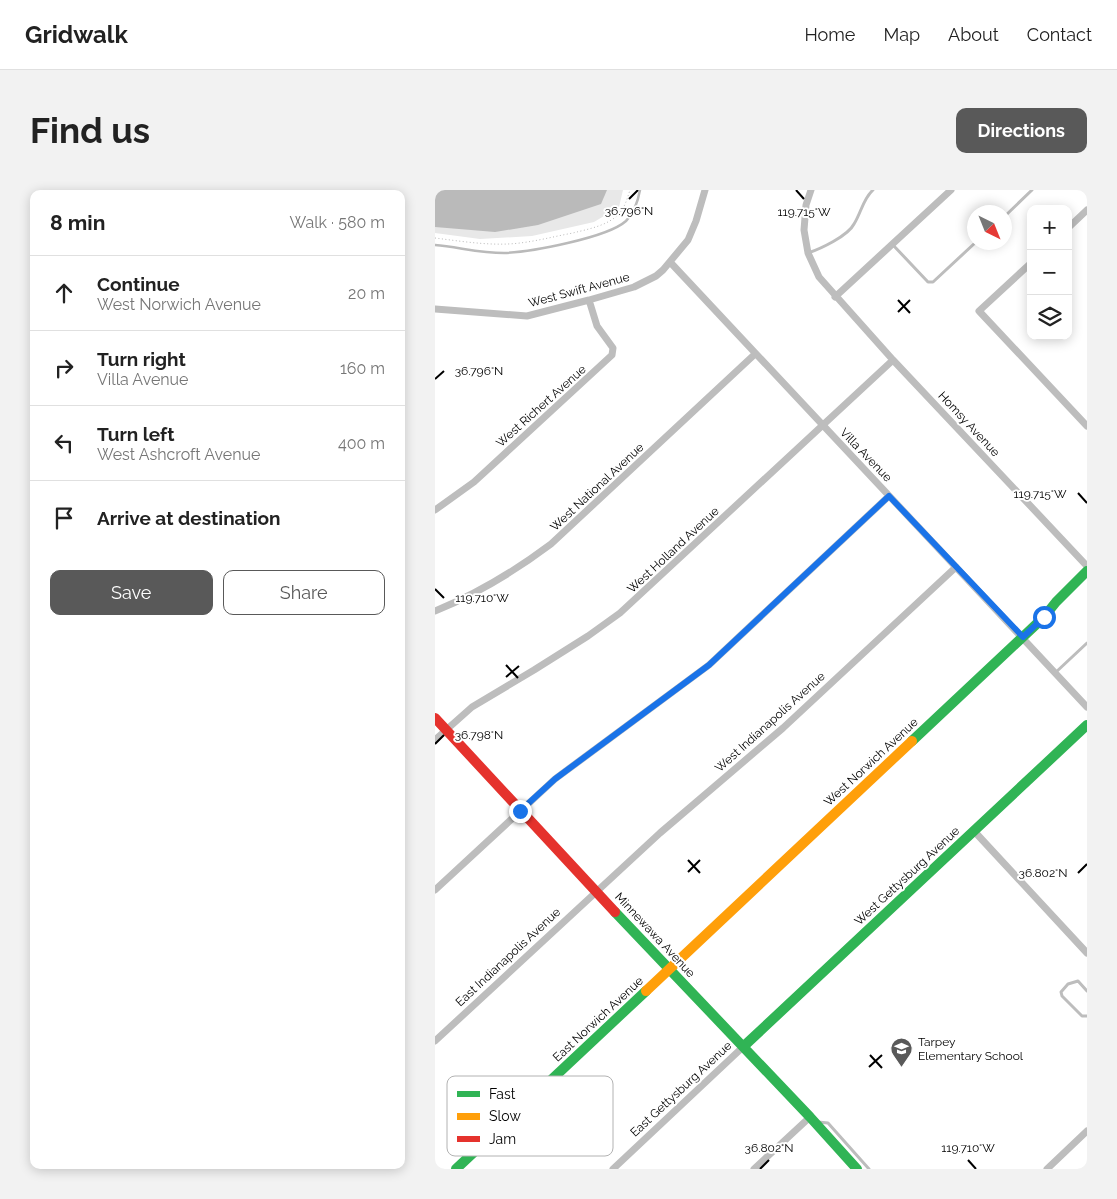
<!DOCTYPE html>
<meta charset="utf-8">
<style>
body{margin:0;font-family:Raleway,sans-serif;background:#f2f2f2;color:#222}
.controls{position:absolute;right:15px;top:15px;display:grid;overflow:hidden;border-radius:10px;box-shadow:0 2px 12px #0003}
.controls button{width:45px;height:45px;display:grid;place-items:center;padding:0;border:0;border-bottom:1px solid #e0e0e0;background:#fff;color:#222;font:25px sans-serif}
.compass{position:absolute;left:532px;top:15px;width:45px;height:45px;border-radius:50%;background:#fff;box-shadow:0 2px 12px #0003;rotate:137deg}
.stop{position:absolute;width:15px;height:15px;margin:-11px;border:4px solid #1a73e8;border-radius:50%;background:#fff}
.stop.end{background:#1a73e8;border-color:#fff;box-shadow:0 1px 5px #0008}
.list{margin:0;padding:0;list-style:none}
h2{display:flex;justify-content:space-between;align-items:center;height:65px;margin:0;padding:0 20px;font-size:21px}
h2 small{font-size:16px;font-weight:400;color:#767676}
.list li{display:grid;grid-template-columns:32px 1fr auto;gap:15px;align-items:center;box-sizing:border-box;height:75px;padding:0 20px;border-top:1px solid #e0e0e0}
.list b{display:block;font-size:19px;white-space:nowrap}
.list p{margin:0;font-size:16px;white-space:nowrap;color:#767676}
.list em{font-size:16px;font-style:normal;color:#767676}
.actions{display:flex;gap:10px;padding:15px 20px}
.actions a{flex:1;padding:11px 0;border:1px solid #595959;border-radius:10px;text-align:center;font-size:18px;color:#595959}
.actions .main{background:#595959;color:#fff}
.icon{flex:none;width:28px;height:28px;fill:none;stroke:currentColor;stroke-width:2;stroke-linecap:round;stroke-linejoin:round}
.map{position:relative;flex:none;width:652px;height:979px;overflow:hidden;border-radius:10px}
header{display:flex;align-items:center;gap:30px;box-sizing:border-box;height:70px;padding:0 25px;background:#fff;border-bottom:1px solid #e0e0e0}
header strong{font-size:24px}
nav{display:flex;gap:28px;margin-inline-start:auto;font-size:18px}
.intro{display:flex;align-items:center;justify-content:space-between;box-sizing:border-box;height:120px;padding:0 30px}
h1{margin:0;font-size:35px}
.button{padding:12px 22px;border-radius:10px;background:#595959;color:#fff;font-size:18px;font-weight:700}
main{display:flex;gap:30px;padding:0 30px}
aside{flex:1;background:#fff;border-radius:10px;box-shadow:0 2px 12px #0003}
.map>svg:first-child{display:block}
.green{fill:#e8e8e8}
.water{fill:#bababa}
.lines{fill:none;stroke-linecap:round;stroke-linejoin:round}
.stream{stroke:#bababa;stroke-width:2.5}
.path{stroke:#b8b8b8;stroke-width:1;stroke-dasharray:1 2.5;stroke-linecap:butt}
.lane{stroke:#bdbdbd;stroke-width:3}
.street{stroke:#bdbdbd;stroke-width:7}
.fast{stroke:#30b455;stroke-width:10}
.slow{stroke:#ff9f0a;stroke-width:10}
.jam{stroke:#e5322d;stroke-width:10}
.route{stroke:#1a73e8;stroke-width:6}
.ticks{fill:none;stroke:#000;stroke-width:2}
.labels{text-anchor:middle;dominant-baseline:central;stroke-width:4;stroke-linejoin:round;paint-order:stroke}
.street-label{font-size:12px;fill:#000;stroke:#fff}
.poi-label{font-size:12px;fill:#000;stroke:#fff;text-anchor:start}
.key{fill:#fff;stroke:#b2b2b2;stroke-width:1}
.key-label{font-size:14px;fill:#000}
.ticks-label{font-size:12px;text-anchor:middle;fill:#000;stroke:#fff;stroke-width:4;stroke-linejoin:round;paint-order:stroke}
</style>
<header>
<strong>Gridwalk</strong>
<nav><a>Home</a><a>Map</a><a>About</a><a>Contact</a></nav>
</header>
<div class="intro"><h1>Find us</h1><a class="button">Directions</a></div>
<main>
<aside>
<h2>8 min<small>Walk · 580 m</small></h2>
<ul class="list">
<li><svg class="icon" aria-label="ahead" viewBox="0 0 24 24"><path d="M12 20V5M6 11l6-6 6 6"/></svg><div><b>Continue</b><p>West Norwich Avenue</p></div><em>20 m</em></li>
<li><svg class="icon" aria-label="right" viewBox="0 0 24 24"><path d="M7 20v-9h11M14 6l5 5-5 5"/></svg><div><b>Turn right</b><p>Villa Avenue</p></div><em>160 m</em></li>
<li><svg class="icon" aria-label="left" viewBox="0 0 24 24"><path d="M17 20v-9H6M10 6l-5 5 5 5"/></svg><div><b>Turn left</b><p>West Ashcroft Avenue</p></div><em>400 m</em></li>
<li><svg class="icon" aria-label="arrive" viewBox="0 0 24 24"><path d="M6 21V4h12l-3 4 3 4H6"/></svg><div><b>Arrive at destination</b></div></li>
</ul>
<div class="actions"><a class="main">Save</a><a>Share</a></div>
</aside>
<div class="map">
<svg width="652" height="979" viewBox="0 0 652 979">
<rect width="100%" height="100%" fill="#fff"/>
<path class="green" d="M 0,0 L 188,0 L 184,17 L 159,32 L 97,46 L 45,49 L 0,43 Z"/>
<path class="water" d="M 0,0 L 172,0 L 166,14 L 103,35 L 60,42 L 0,37 Z"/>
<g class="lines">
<path class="stream" d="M 0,55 C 23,57 45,63 69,63 C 95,62 172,48 191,31 C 199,23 203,11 205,0"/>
<path class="path" d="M 0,48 C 24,51 49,55 73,54 C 95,53 116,47 138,43 C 153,39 172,36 184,24 C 190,17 192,9 195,0"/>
<path class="lane" d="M 570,26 L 597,0
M 458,55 L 493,92 L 498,92 L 541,52
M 373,63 C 385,59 413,46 419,34 C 426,23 428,9 438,0
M 620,483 L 652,453
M 652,801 L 643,791 L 633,794 L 626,802 L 627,806 L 647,826 L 652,826
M 383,932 L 393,933 L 434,979"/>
<path class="street" d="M 376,0 L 371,15 L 369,40 L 373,63 L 384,87 L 458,170 L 652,376
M 633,38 L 652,20
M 235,72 L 652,517
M 596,73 L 544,121 L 652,236
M 400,107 L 516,0
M 0,119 L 92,126 L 154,110 L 199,97 L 221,86 L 228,80 L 253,50 L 261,31 L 270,0
M 0,320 L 39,292 L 177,165 L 178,158 L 162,136 L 154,110
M 0,421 C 42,404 80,381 116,354 L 320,164
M 0,550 L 37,517 L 99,480 L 153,446 L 185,423 L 458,170
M 539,641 L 652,763
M 0,700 L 120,589 L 274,475 L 454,306
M 0,851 L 225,643 L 348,538 L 521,377
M 178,979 L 309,856
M 319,979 L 375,927
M 612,979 L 652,941"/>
<path class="fast" d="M 477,551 L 609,427 L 621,412 L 652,381
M 180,722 L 375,927 L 422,979
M 309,856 L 652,535
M 21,979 L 211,801"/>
<path class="slow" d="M 211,801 L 477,551"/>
<path class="jam" d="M 0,528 L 180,722"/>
</g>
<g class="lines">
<path class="route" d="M 85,621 L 120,589 L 274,475 L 454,306 L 588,447 L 609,427"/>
</g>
<path class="ticks" d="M 361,0 L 369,9M 194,9 L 203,0M 463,110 L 475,123M 463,122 L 475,110M 0,189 L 9,181M 643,303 L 652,313M 0,399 L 9,408M 71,475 L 83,488M 71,487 L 84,476M 0,554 L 9,545M 253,670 L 265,683M 253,682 L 265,670M 643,683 L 652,674M 435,865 L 447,878M 434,877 L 447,865M 533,970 L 541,979M 325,979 L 334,970"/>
<defs>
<symbol id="school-pin" viewBox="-11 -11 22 30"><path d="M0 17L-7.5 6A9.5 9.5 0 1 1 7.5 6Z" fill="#595959" stroke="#fff"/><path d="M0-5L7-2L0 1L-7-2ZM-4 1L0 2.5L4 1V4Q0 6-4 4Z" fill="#fff"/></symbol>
</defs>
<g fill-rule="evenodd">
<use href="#school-pin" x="454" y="846" width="25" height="34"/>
</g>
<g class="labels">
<g class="street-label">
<text transform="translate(144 100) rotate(-15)">West Swift Avenue</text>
<text transform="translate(106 216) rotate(-42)">West Richert Avenue</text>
<text transform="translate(534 234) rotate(47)">Homsy Avenue</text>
<text transform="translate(431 265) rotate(46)">Villa Avenue</text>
<text transform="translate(162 297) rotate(-43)">West National Avenue</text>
<text transform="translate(238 360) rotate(-43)">West Holland Avenue</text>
<text transform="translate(335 532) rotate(-42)">West Indianapolis Avenue</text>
<text transform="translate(436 572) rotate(-43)">West Norwich Avenue</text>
<text transform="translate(472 686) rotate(-43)">West Gettysburg Avenue</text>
<text transform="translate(220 745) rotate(47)">Minnewawa Avenue</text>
<text transform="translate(73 767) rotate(-43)">East Indianapolis Avenue</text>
<text transform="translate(163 829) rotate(-43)">East Norwich Avenue</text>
<text transform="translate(246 899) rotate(-43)">East Gettysburg Avenue</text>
</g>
<g class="poi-label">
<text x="483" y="852">Tarpey<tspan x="483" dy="14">Elementary School</tspan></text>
</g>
</g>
<rect x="12" y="886" width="166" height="80" rx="8" class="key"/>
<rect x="22" y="901" width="23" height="6" fill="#30b455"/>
<rect x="22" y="923" width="23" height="7" fill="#ff9f0a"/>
<rect x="22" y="946" width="23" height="6" fill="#e5322d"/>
<g class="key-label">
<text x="54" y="909">Fast</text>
<text x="54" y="931">Slow</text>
<text x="54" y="954">Jam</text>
</g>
<g class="ticks-label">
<text x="194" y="25">36.796°N</text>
<text x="369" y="26">119.715°W</text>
<text x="44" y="185">36.796°N</text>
<text x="605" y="308">119.715°W</text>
<text x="47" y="412">119.710°W</text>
<text x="44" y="549">36.798°N</text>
<text x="608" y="687">36.802°N</text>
<text x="533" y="962">119.710°W</text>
<text x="334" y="962">36.802°N</text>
</g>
</svg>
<div class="controls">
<button>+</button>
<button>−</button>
<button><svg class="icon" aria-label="layers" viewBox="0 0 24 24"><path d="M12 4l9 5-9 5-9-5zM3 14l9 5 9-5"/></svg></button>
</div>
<svg class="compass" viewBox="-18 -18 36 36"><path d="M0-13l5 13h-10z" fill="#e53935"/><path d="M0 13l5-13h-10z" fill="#767676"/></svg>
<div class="stop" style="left:609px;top:427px"></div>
<div class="stop end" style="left:85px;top:621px"></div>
</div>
</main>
